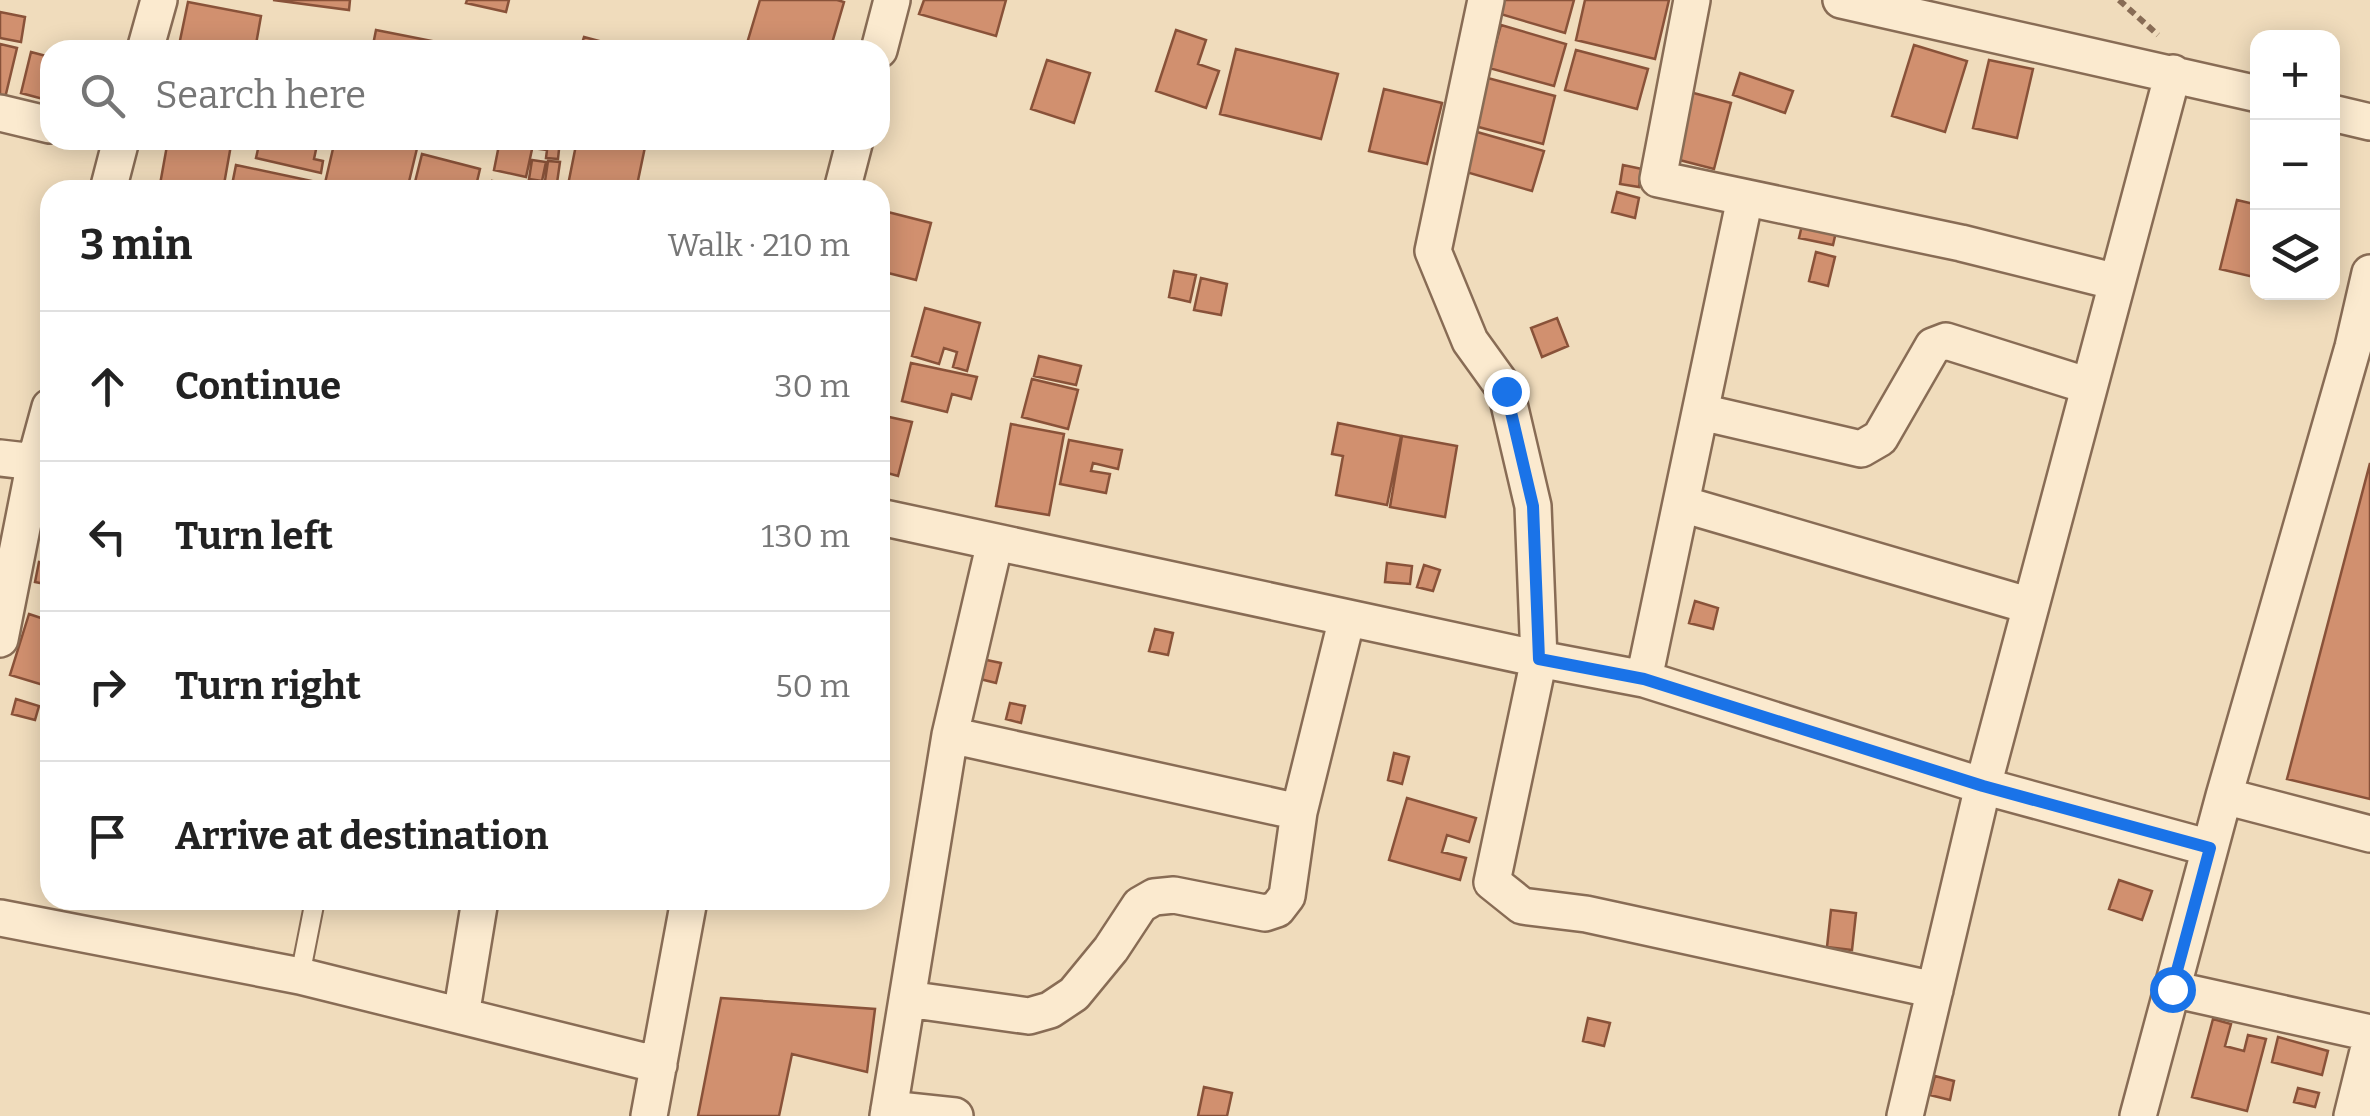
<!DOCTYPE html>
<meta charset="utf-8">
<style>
body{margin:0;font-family:Bitter,serif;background:#f6f6f6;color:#222}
.controls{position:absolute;right:30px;top:30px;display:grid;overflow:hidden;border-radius:20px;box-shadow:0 5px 25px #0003}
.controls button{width:90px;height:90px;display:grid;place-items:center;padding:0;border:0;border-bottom:2px solid #e0e0e0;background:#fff;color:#222;font:50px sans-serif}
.stop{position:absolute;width:30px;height:30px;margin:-22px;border:8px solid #1a73e8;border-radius:50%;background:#fff}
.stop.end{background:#1a73e8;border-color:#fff;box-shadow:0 2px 10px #0008}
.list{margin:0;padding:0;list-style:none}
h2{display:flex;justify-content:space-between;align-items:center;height:130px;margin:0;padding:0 40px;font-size:42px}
h2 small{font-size:32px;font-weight:400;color:#767676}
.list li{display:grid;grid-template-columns:65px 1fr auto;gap:30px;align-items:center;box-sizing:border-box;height:150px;padding:0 40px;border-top:2px solid #e0e0e0}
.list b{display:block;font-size:38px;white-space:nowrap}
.list em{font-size:32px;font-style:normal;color:#767676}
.icon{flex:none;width:55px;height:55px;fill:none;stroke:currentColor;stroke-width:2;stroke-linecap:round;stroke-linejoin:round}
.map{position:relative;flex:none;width:2370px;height:1116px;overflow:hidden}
.search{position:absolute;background:#fff;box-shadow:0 5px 25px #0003;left:40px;top:40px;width:850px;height:110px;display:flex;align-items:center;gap:25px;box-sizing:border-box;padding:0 35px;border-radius:30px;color:#767676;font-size:38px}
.panel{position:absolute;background:#fff;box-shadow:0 5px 25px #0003;left:40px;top:180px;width:850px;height:730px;border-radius:30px}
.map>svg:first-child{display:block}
.building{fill:#d1906f;stroke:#895239;stroke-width:2.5}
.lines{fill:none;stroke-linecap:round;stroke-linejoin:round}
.lane-casing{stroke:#886c55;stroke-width:22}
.street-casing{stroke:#886c55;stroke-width:40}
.path{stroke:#886c55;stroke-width:6;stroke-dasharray:8 5;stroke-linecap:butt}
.lane{stroke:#fbeacf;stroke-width:18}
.street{stroke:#fbeacf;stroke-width:35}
.route{stroke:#1a73e8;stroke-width:12}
</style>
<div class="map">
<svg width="2370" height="1116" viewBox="0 0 2370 1116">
<rect width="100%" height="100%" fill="#f0dcbc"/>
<path class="building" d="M 273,0 L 350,0 L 349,10 Z
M 467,0 L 509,0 L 506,12 L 466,3 Z
M 760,0 L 837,0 L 844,2 L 830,50 L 745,50 Z
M 924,0 L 1006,0 L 996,36 L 919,14 Z
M 1501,0 L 1574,0 L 1565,33 L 1497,13 Z
M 1585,0 L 1669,0 L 1655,59 L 1576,40 Z
M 188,2 L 261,16 L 255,50 L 178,50 Z
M 0,12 L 25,17 L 21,42 L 0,38 Z
M 1501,25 L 1566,44 L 1554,86 L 1489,68 Z
M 376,30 L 442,43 L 441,50 L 372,50 Z
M 1176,30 L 1206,40 L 1198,64 L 1219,71 L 1206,108 L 1156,91 Z
M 584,37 L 633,50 L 580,50 Z
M 0,44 L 17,48 L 5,98 L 0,96 Z
M 1914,45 L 1967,61 L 1945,132 L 1892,116 Z
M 1236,49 L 1338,74 L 1321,139 L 1220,114 Z
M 1576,50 L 1648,69 L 1637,109 L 1565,90 Z
M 31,52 L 50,57 L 50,72 L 43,99 L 21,93 Z
M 1047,60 L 1090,73 L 1074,123 L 1031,109 Z
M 1989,60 L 2033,69 L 2017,138 L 1973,128 Z
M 1740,73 L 1793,91 L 1785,113 L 1733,95 Z
M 1484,77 L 1555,96 L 1543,144 L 1471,125 Z
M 1384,89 L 1442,103 L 1427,164 L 1369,151 Z
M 1686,91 L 1731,103 L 1714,169 L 1668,157 Z
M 1470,130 L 1544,151 L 1532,191 L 1459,170 Z
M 168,140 L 204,140 L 231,145 L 223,190 L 159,190 Z
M 260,140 L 318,140 L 314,159 L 323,161 L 321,173 L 256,158 Z
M 335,140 L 419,140 L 407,190 L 353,190 L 325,183 Z
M 500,140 L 534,140 L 526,177 L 494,170 Z
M 540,140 L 560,140 L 558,159 L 546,158 L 547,150 L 539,149 Z
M 577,140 L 610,140 L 645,147 L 636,190 L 567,190 Z
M 422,154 L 480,169 L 475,190 L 413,190 Z
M 532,160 L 546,162 L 542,181 L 529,179 Z
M 548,161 L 560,162 L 557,183 L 545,181 Z
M 236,165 L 321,183 L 320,190 L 231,190 Z
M 1623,165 L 1642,169 L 1639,187 L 1620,184 Z
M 492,181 L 552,190 L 490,190 Z
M 1617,192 L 1639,198 L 1635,218 L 1612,212 Z
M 2237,200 L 2258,205 L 2258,278 L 2220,269 Z
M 880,210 L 931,223 L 916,280 L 880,271 Z
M 1804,217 L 1838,223 L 1833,245 L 1799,238 Z
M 1816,252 L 1835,257 L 1828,286 L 1809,281 Z
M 1174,271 L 1196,275 L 1190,302 L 1169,297 Z
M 1201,278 L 1227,284 L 1221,315 L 1194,310 Z
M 925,308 L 980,323 L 967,371 L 953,367 L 957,352 L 944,348 L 939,364 L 912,356 Z
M 1557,318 L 1568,346 L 1542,357 L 1531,328 Z
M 1039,356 L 1081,366 L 1076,385 L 1034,376 Z
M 911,363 L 977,377 L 971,399 L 952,394 L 947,412 L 902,401 Z
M 1032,379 L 1078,390 L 1068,429 L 1022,417 Z
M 880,415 L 912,422 L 898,476 L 880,471 Z
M 1338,423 L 1401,436 L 1387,505 L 1336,495 L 1343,456 L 1332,454 Z
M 1011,424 L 1064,434 L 1049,515 L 996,506 Z
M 1402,436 L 1457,446 L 1445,517 L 1390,507 Z
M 1069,440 L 1122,450 L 1118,469 L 1093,463 L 1091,471 L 1110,474 L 1106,493 L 1060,484 Z
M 2370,463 L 2370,799 L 2287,779 Z
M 39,562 L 50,564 L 50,585 L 35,582 Z
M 1387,563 L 1412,566 L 1410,584 L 1385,582 Z
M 1424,565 L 1440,570 L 1433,591 L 1417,587 Z
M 1695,601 L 1718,608 L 1713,629 L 1689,623 Z
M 29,614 L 50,621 L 50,687 L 10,675 Z
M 1155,629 L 1173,633 L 1168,655 L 1149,651 Z
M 977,658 L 1001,663 L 996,683 L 972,677 Z
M 16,699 L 39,706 L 35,720 L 12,714 Z
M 1010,703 L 1025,706 L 1021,723 L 1006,719 Z
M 47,706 L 50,707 L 50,725 L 42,722 Z
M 1394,753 L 1409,757 L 1402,784 L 1388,780 Z
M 1407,798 L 1476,818 L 1469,842 L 1447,835 L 1442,852 L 1466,858 L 1460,880 L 1389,860 Z
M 2119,880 L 2152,891 L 2142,920 L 2109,909 Z
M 1831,910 L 1856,913 L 1852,950 L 1827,947 Z
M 721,998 L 875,1009 L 867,1072 L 792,1054 L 779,1116 L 698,1116 Z
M 1588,1018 L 1610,1023 L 1604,1046 L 1583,1041 Z
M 2213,1019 L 2231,1024 L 2225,1046 L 2244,1051 L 2248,1035 L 2266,1039 L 2247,1111 L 2192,1097 Z
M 2278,1037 L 2328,1051 L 2322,1075 L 2272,1062 Z
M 1935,1076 L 1954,1081 L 1950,1100 L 1930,1095 Z
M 1204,1087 L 1232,1093 L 1227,1116 L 1198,1116 Z
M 2298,1088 L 2319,1093 L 2315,1107 L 2294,1102 Z"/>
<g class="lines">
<defs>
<path id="lane" d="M 300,976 L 315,900"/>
<path id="street" d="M 1486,0 L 1433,251 L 1470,341 L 1506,391 L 1533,506 L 1539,659 L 1492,882 L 1522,906 L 1586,914 L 1935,990
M 1692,0 L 1658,179 L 1961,243 L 2117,282
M 1841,0 L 2258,94
M 145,50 L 159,0
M 879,50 L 892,0
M 0,113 L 50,125
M 2332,113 L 2370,122
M 108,190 L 121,140
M 842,190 L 855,140
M 1701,412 L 1861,449 L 1880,438 L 1933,346 L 1946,341 L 2089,386
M 0,458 L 35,462 L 0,639
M 35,462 L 50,407
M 1682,504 L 2031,606
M 880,517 L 1539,659 L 1644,679 L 1983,786 L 2210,848
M 1644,679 L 1745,198
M 950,735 L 1299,812 L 1347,618
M 2224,796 L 2370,834
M 0,918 L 300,976 L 659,1065
M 2172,989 L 2370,1033
M 907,999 L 1029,1016 L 1050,1010 L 1074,994 L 1111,949 L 1140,905 L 1154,897 L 1174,895 L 1265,913 L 1277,909 L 1287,896 L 1299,812
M 461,1016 L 480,900
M 889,1109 L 955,1116
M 649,1116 L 689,900
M 888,1116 L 950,735 L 995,542
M 1905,1116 L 1983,786 L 2173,73
M 2138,1116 L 2224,796 L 2353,347 L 2370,273
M 2352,1116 L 2370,1043"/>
</defs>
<use href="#lane" class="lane-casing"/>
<use href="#street" class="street-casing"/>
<path class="path" d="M 2119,0 L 2158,35"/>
<use href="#lane" class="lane"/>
<use href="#street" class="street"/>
</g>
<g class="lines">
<path class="route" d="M 1506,391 L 1533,506 L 1539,659 L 1644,679 L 1983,786 L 2210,848 L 2172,989"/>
</g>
</svg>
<div class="controls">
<button>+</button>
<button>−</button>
<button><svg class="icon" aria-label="layers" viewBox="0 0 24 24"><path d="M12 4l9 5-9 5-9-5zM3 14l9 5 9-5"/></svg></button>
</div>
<div class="stop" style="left:2172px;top:989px"></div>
<div class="stop end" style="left:1506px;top:391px"></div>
<div class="search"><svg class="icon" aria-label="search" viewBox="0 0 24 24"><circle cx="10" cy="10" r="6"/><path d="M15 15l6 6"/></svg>Search here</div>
<section class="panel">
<h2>3 min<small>Walk · 210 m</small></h2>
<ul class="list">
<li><svg class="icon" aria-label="ahead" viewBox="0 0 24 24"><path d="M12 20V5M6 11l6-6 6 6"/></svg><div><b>Continue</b></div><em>30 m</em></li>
<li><svg class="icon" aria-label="left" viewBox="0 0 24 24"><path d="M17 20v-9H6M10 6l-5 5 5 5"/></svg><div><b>Turn left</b></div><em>130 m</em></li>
<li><svg class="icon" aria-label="right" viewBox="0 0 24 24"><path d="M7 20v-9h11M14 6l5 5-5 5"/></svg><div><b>Turn right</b></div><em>50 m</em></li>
<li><svg class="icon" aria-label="arrive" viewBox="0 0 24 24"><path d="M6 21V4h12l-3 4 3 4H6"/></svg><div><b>Arrive at destination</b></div></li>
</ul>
</section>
</div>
